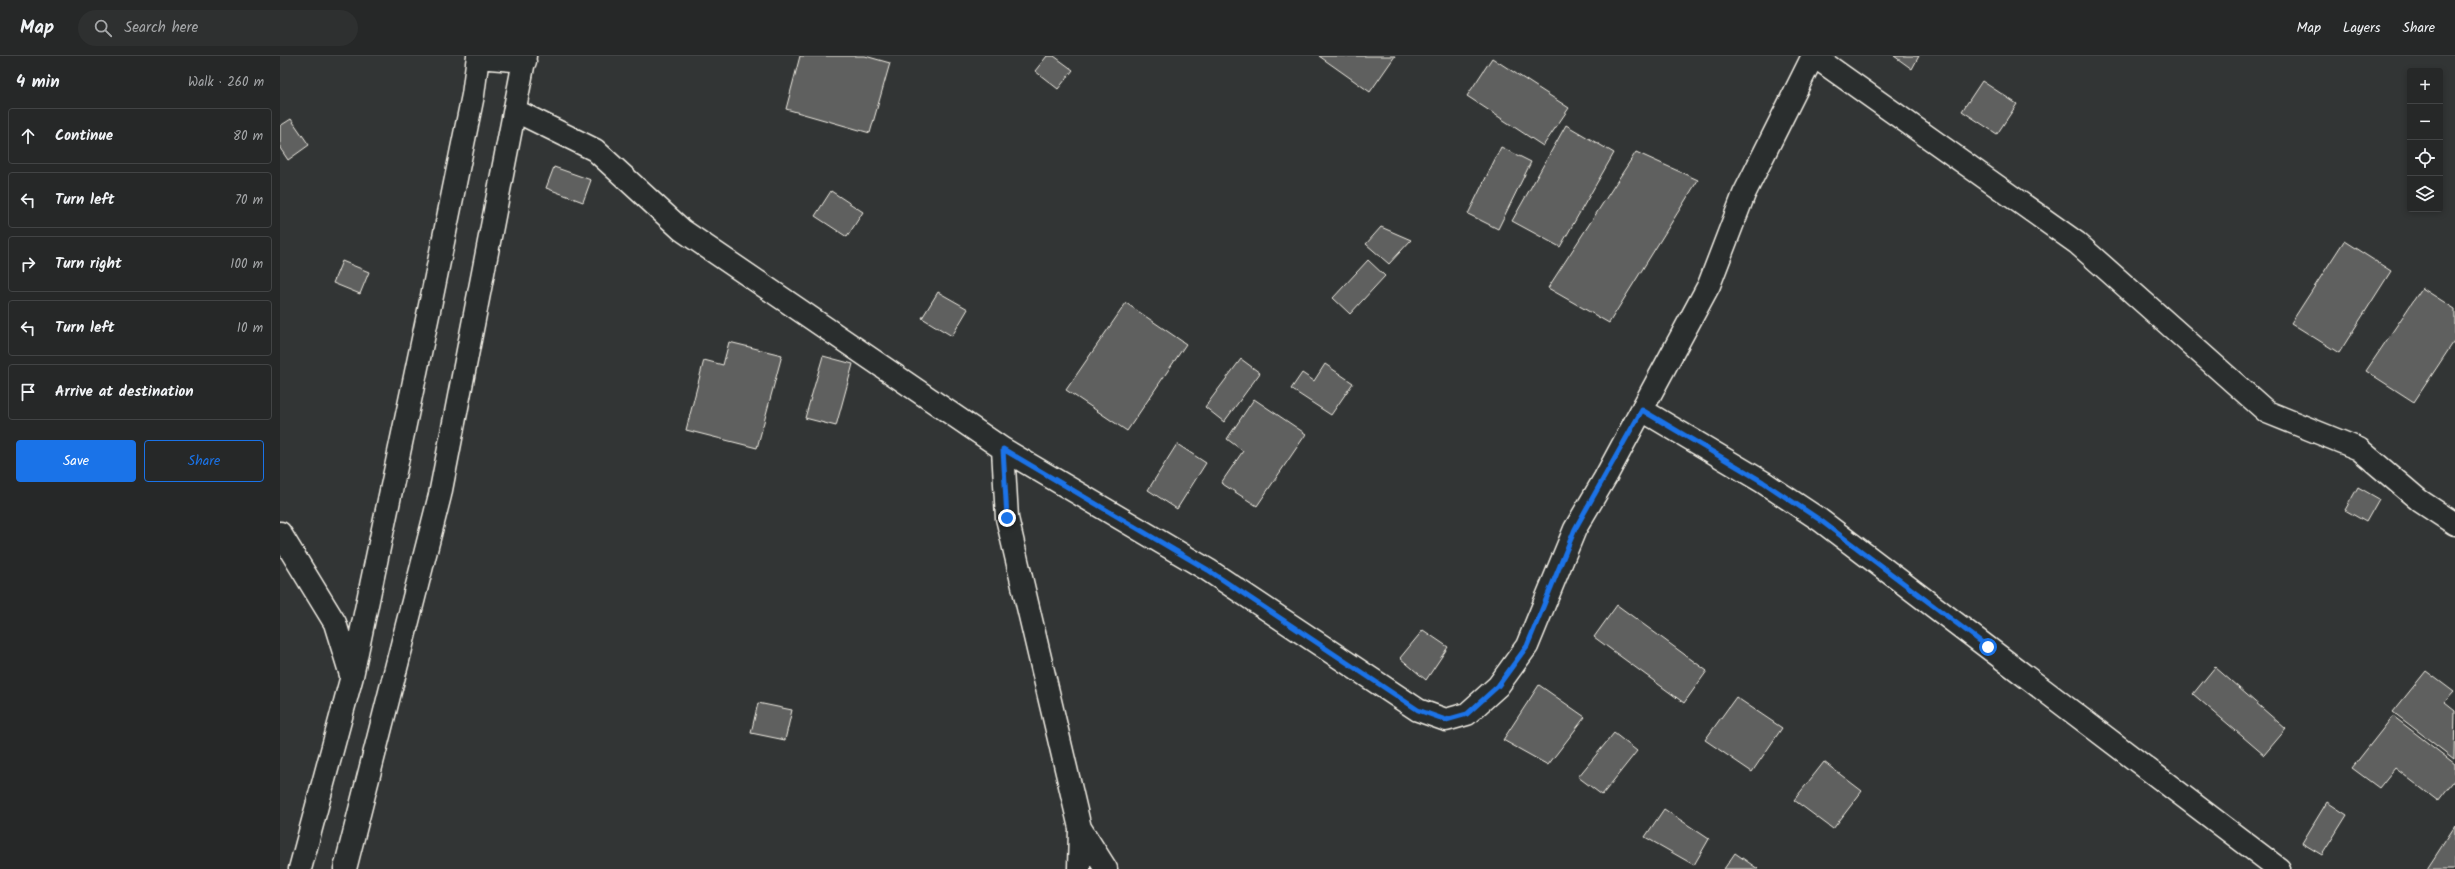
<!DOCTYPE html>
<meta charset="utf-8">
<style>
body{margin:0;font-family:Kalam,sans-serif;background:#2e3030;color:#f1f3f6}
.controls{position:absolute;right:12px;top:12px;display:grid;overflow:hidden;border-radius:4px;box-shadow:0 2px 6px #0003}
.controls button{width:36px;height:36px;display:grid;place-items:center;padding:0;border:0;border-bottom:1px solid #424445;background:#262828;color:#f1f3f6;font:20px sans-serif}
.stop{position:absolute;width:12px;height:12px;margin:-9px;border:3px solid #1a73e8;border-radius:50%;background:#fff}
.stop.end{background:#1a73e8;border-color:#fff;box-shadow:0 1px 4px #0008}
.list{margin:0;padding:0;list-style:none}
h2{display:flex;justify-content:space-between;align-items:center;height:52px;margin:0;padding:0 16px;font-size:17px}
h2 small{font-size:13px;font-weight:400;color:#a4a6a8}
.list li{display:grid;grid-template-columns:26px 1fr auto;gap:12px;align-items:center;box-sizing:border-box;height:56px;margin:0 8px 8px;padding:0 8px;border:1px solid #424445;border-radius:4px}
.list b{display:block;font-size:15px;white-space:nowrap}
.list em{font-size:13px;font-style:normal;color:#a4a6a8}
.actions{display:flex;gap:8px;padding:12px 16px}
.actions a{flex:1;padding:9px 0;border:1px solid #1a73e8;border-radius:4px;text-align:center;font-size:14px;color:#1a73e8}
.actions .main{background:#1a73e8;color:#fff}
.icon{flex:none;width:22px;height:22px;fill:none;stroke:currentColor;stroke-width:2;stroke-linecap:round;stroke-linejoin:round}
.map{position:relative;flex:none;width:2175px;height:813px;overflow:hidden}
header{display:flex;align-items:center;gap:24px;box-sizing:border-box;height:56px;padding:0 20px;background:#262828;border-bottom:1px solid #424445}
header strong{font-size:19px}
nav{display:flex;gap:22px;margin-inline-start:auto;font-size:14px}
.search{width:280px;height:36px;background:#2e3030;display:flex;align-items:center;gap:10px;box-sizing:border-box;padding:0 14px;border-radius:22px;color:#a4a6a8;font-size:15px}
main{display:flex}
aside{flex:1;background:#262828}
.map>svg:first-child{display:block}
.building{fill:#5f605f;stroke:#f4f1e8}
.lines{fill:none;stroke-linecap:round;stroke-linejoin:round}
.minor-casing{stroke:#f4f1e8;stroke-width:25}
.minor{stroke:#2a2d2e;stroke-width:22}
.route{stroke:#1a73e8;stroke-width:5}
</style>
<header>
<strong>Map</strong>
<div class="search"><svg class="icon" aria-label="search" viewBox="0 0 24 24"><circle cx="10" cy="10" r="6"/><path d="M15 15l6 6"/></svg>Search here</div>
<nav><a>Map</a><a>Layers</a><a>Share</a></nav>
</header>
<main>
<aside>
<h2>4 min<small>Walk · 260 m</small></h2>
<ul class="list">
<li><svg class="icon" aria-label="ahead" viewBox="0 0 24 24"><path d="M12 20V5M6 11l6-6 6 6"/></svg><div><b>Continue</b></div><em>80 m</em></li>
<li><svg class="icon" aria-label="left" viewBox="0 0 24 24"><path d="M17 20v-9H6M10 6l-5 5 5 5"/></svg><div><b>Turn left</b></div><em>70 m</em></li>
<li><svg class="icon" aria-label="right" viewBox="0 0 24 24"><path d="M7 20v-9h11M14 6l5 5-5 5"/></svg><div><b>Turn right</b></div><em>100 m</em></li>
<li><svg class="icon" aria-label="left" viewBox="0 0 24 24"><path d="M17 20v-9H6M10 6l-5 5 5 5"/></svg><div><b>Turn left</b></div><em>10 m</em></li>
<li><svg class="icon" aria-label="arrive" viewBox="0 0 24 24"><path d="M6 21V4h12l-3 4 3 4H6"/></svg><div><b>Arrive at destination</b></div></li>
</ul>
<div class="actions"><a class="main">Save</a><a>Share</a></div>
</aside>
<div class="map">
<svg width="2175" height="813" viewBox="0 0 2175 813">
<rect width="100%" height="100%" fill="#323535"/>
<filter id="ink" filterUnits="userSpaceOnUse"><feTurbulence type="fractalNoise" baseFrequency=".025" numOctaves="2"/><feDisplacementMap in="SourceGraphic" scale="8" xChannelSelector="R" yChannelSelector="G"/><feConvolveMatrix kernelMatrix="1 2 1 2 8 2 1 2 1" color-interpolation-filters="sRGB"/></filter>
<g filter="url(#ink)">
<path class="building" d="M 520,0 L 585,0 L 610,7 L 590,77 L 506,53 Z
M 767,0 L 774,0 L 793,14 L 778,33 L 755,15 Z
M 1039,0 L 1115,0 L 1090,36 Z
M 1614,0 L 1639,0 L 1632,13 Z
M 1212,2 L 1289,52 L 1263,90 L 1187,40 Z
M 1702,25 L 1737,48 L 1717,78 L 1682,55 Z
M 11,63 L 29,89 L 8,104 L 0,92 L 0,70 Z
M 1286,69 L 1334,97 L 1280,191 L 1232,165 Z
M 1221,91 L 1251,106 L 1218,173 L 1188,158 Z
M 1356,96 L 1418,124 L 1329,267 L 1268,232 Z
M 274,111 L 311,124 L 303,146 L 266,132 Z
M 551,135 L 583,156 L 567,181 L 535,160 Z
M 1101,171 L 1131,184 L 1109,208 L 1086,188 Z
M 2064,185 L 2111,215 L 2059,297 L 2011,267 Z
M 1088,204 L 1105,220 L 1070,258 L 1053,242 Z
M 62,205 L 89,216 L 80,238 L 53,227 Z
M 2142,232 L 2175,253 L 2175,284 L 2134,346 L 2086,315 Z
M 658,236 L 688,253 L 672,280 L 642,262 Z
M 846,247 L 906,288 L 847,375 L 786,334 Z
M 449,286 L 502,299 L 477,392 L 406,374 L 424,304 L 443,309 Z
M 543,300 L 573,308 L 556,370 L 525,362 Z
M 961,303 L 980,317 L 944,366 L 925,351 Z
M 1045,308 L 1073,327 L 1051,359 L 1011,333 L 1022,317 L 1034,325 Z
M 974,343 L 1026,378 L 977,450 L 941,427 L 963,395 L 947,383 Z
M 897,388 L 926,407 L 897,453 L 868,434 Z
M 2078,431 L 2099,443 L 2086,466 L 2065,454 Z
M 1337,549 L 1427,615 L 1404,647 L 1314,581 Z
M 1143,574 L 1168,591 L 1146,624 L 1120,602 Z
M 1935,611 L 2006,673 L 1984,699 L 1913,638 Z
M 2146,615 L 2174,636 L 2165,646 L 2175,654 L 2174,703 L 2113,656 Z
M 1259,629 L 1305,661 L 1268,709 L 1223,684 Z
M 1456,641 L 1502,672 L 1472,716 L 1425,684 Z
M 478,647 L 512,654 L 505,684 L 471,677 Z
M 2113,660 L 2175,708 L 2175,723 L 2158,745 L 2115,712 L 2099,732 L 2072,712 Z
M 1334,677 L 1357,695 L 1322,739 L 1298,721 Z
M 1544,706 L 1582,735 L 1553,773 L 1514,744 Z
M 2047,746 L 2067,759 L 2042,799 L 2022,787 Z
M 1384,753 L 1429,783 L 1414,809 L 1365,781 Z
M 2175,770 L 2175,813 L 2147,813 Z
M 1455,797 L 1478,813 L 1444,813 Z"/>
<g class="lines">
<defs>
<path id="minor" d="M 1534,0 L 1797,187 L 1987,356 L 2079,393 L 2140,445 L 2175,468
M 198,1 L 245,5
M 236,55 L 315,94 L 402,174 L 723,393 L 928,514 L 1138,654 L 1166,664 L 1187,658 L 1218,630 L 1247,590 L 1295,473 L 1325,422 L 1429,229 L 1464,138 L 1533,0
M 1362,354 L 1483,426 L 1540,464 L 1999,813
M 723,393 L 727,462 L 800,772 L 799,813
M 0,477 L 55,567 L 71,619
M 800,772 L 826,813
M 20,813 L 72,620 L 152,240 L 193,39 L 198,0
M 65,813 L 160,439 L 245,0"/>
</defs>
<use href="#minor" class="minor-casing"/>
<use href="#minor" class="minor"/>
</g>
</g>
<g class="lines" filter="url(#ink)">
<path class="route" d="M 727,462 L 723,393 L 928,514 L 1138,654 L 1166,664 L 1187,658 L 1218,630 L 1247,590 L 1295,473 L 1362,354 L 1483,426 L 1540,464 L 1708,591"/>
</g>
</svg>
<div class="controls">
<button>+</button>
<button>−</button>
<button><svg class="icon" aria-label="locate" viewBox="0 0 24 24"><circle cx="12" cy="12" r="6"/><path d="M12 2v4M12 18v4M2 12h4M18 12h4"/></svg></button>
<button><svg class="icon" aria-label="layers" viewBox="0 0 24 24"><path d="M12 4l9 5-9 5-9-5zM3 14l9 5 9-5"/></svg></button>
</div>
<div class="stop" style="left:1708px;top:591px"></div>
<div class="stop end" style="left:727px;top:462px"></div>
</div>
</main>
